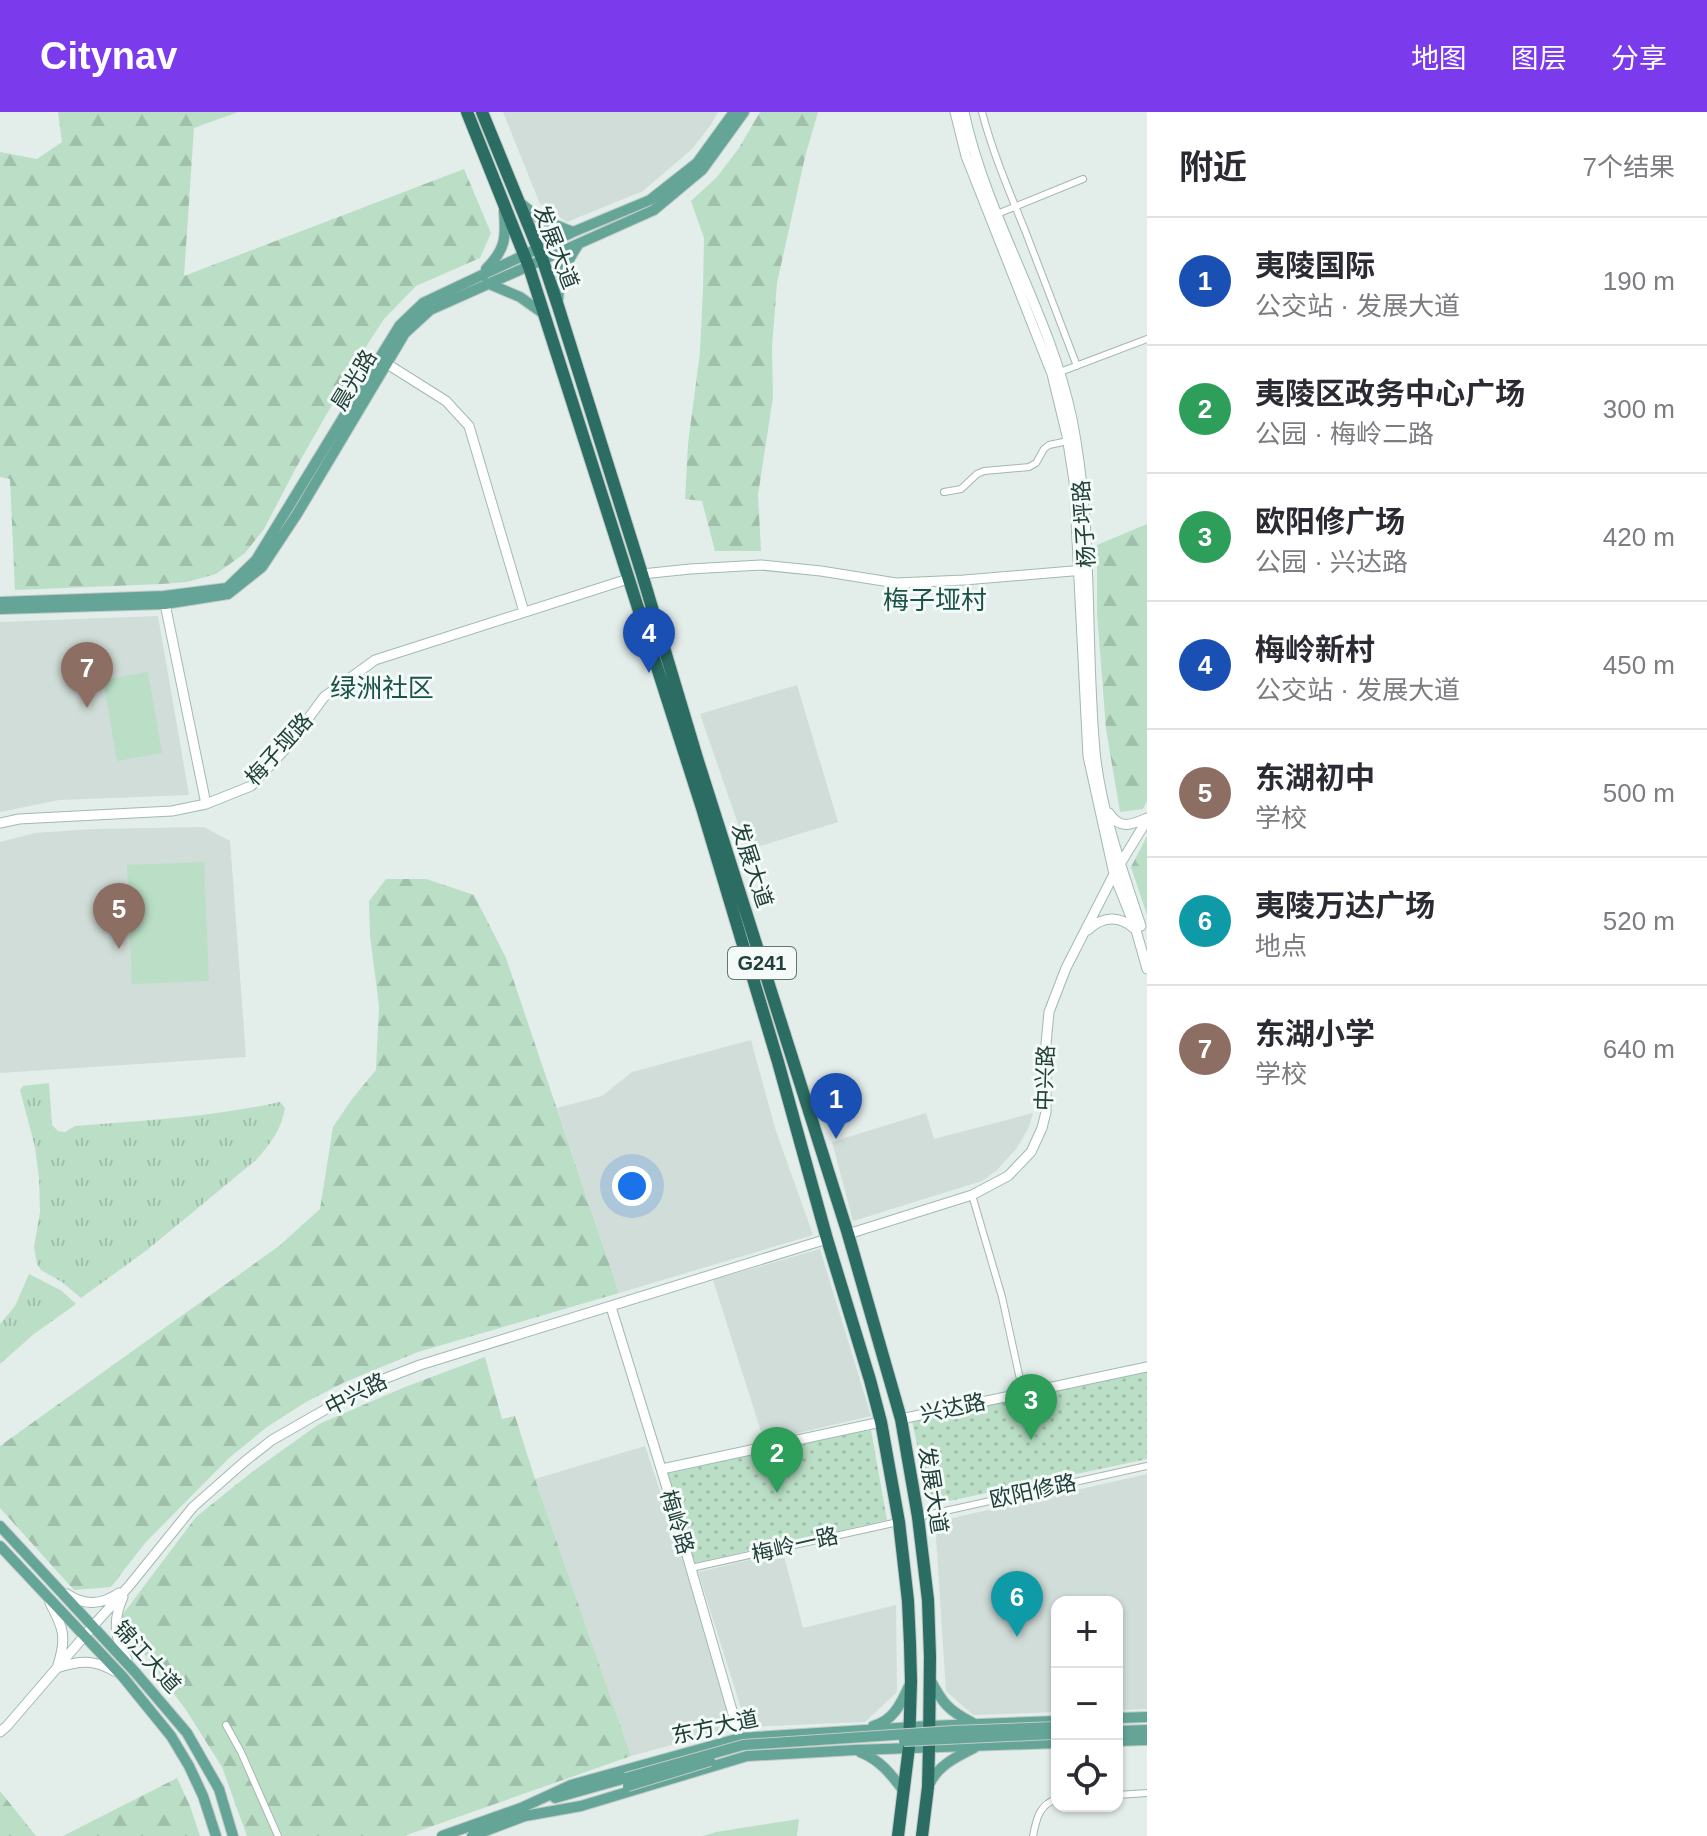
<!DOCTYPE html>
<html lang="zh">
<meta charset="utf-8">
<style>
body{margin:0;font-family:Helvetica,"Noto Sans SC",sans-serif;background:#f2f2f3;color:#2b2b33}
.controls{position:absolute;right:24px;bottom:24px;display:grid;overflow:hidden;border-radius:16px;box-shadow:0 2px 6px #0004}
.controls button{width:72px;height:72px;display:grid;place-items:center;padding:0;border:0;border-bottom:2px solid #e1e1e2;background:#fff;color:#2b2b33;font:40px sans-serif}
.you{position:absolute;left:632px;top:1074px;width:28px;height:28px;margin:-20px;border:6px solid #fff;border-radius:50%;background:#1a73e8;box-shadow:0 0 0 12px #1a73e833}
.badge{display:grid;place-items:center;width:52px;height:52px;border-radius:50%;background:#7c3aed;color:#fff;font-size:26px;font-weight:700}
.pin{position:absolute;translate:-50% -66px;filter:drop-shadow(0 2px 4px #0008)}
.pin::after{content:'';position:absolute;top:42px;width:28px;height:24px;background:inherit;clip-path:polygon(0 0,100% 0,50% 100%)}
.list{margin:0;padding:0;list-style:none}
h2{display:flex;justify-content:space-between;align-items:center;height:104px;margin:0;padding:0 32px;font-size:34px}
h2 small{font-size:26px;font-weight:400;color:#7c7c81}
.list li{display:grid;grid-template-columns:52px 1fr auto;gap:24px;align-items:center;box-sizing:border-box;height:128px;padding:0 32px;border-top:2px solid #e1e1e2}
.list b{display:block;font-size:30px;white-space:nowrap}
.list p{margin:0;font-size:26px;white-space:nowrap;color:#7c7c81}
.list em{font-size:26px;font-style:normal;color:#7c7c81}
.icon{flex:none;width:44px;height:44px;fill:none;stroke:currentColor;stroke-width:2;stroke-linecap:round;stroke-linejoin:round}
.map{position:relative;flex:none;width:1147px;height:1724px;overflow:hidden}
header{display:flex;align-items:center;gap:48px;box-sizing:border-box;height:112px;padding:0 40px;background:#7c3aed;color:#fff}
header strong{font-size:38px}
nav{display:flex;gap:44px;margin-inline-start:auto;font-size:28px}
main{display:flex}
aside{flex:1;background:#fff}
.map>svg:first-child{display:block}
.built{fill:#d1ddd8}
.grass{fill:url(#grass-tufts)}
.forest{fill:url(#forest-firs)}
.park{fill:url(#park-dots)}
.pitch{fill:#badfc6}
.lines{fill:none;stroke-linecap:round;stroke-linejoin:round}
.street-casing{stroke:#a5b6b1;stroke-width:8}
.secondary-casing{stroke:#a0bab2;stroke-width:11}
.primary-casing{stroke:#c1cac8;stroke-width:12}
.highway-casing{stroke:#c1cac8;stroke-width:14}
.street{stroke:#fff;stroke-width:6}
.secondary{stroke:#fff;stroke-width:9}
.primary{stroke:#65a597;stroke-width:10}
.highway{stroke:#2b6d62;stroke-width:12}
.primary-bridge-casing{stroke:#c1cac8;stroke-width:12;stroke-linecap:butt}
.primary-bridge{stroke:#65a597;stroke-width:10}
.labels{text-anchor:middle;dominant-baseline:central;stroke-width:6;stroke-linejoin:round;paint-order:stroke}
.shield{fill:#f3faf7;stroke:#607872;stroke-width:2}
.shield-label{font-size:20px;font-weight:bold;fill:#214039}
.street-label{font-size:22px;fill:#214039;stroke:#f3faf7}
.quarter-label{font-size:26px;fill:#1c5348;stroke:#f3faf7}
</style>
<header>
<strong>Citynav</strong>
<nav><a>地图</a><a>图层</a><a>分享</a></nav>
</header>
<main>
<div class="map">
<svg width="1147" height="1724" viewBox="0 0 1147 1724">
<defs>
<pattern id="grass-tufts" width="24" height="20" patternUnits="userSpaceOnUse" patternTransform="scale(2)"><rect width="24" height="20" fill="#badfc6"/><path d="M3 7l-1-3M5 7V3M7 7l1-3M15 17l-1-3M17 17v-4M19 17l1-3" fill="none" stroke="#a0c0ab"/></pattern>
<pattern id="forest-firs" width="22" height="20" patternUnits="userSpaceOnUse" patternTransform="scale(2)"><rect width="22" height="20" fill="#badfc6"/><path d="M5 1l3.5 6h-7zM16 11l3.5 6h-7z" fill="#a0c0ab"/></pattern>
<pattern id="park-dots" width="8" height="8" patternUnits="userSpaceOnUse" patternTransform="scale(2)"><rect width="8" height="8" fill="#badfc6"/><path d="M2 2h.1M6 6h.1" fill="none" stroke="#a0c0ab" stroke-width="1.8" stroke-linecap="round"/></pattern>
</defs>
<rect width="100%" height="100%" fill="#e3ede9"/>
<path class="built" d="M 503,0 L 718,0 L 710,14 L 692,37 L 643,79 L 567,110 L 540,92 Z
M 158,504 L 189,683 L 59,688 L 0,700 L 0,510 Z
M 797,573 L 838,710 L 747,738 L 700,602 Z
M 204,715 L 230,729 L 246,945 L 0,961 L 0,730 L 35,721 L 94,717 Z
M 751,928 L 775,1016 L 813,1123 L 619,1181 L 557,996 L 602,984 L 632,960 Z
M 926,1001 L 934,1027 L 1033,1001 L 1028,1017 L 1016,1037 L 997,1058 L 982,1069 L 853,1109 L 832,1030 Z
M 820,1137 L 871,1304 L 764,1329 L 713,1168 Z
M 645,1334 L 694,1480 L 734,1616 L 631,1644 L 535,1367 Z
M 1147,1362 L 1147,1597 L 1117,1598 L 1117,1490 L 1057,1490 L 1057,1600 L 973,1603 L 946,1579 L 935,1410 Z
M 783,1440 L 803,1516 L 896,1493 L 897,1580 L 865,1610 L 747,1615 L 698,1460 Z"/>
<path class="grass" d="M 49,971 L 52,1013 L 58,1019 L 65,1020 L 75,1014 C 144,1009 212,1005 280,990 L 285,996 C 282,1016 270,1033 256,1048 L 147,1138 L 81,1186 L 62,1170 L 41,1158 L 37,1152 L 34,1135 L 40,1100 L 39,1066 L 35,1035 L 20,978 L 23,974 Z
M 29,1162 L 62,1179 L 76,1192 L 34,1222 L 0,1252 L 0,1212 L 15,1194 Z"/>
<path class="forest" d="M 58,0 L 238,0 L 194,16 L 184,164 L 464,57 L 491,121 L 480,146 L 416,174 L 384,207 L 360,244 L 297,354 L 264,417 L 245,441 L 216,462 L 187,470 L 162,472 L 15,478 L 10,367 L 0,365 L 0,40 L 37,47 L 62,30 Z
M 760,0 L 818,0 L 805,45 L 777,171 L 772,235 L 773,285 L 758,383 L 761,439 L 715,439 L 702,389 L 685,387 L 688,332 L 700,240 L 703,178 L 704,126 L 691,89 L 717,65 L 739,36 Z
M 1147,412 L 1147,689 L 1143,697 L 1120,700 L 1106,617 L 1097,501 L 1097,433 Z
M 1147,724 L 1147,803 L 1131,755 Z
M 386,767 L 426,767 L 474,783 L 506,846 L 619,1181 L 418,1240 L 345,1270 L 306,1290 L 267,1315 L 229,1346 L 145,1431 L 111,1475 L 74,1478 L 0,1396 L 0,1334 L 279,1134 L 320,1097 L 333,1015 L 352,987 L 376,958 L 379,894 L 370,824 L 369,789 Z
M 485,1245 L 502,1307 L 515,1304 L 535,1367 L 631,1644 L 404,1724 L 247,1724 L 222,1655 L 186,1598 L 128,1520 L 117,1510 L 196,1405 L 252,1360 L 319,1312 L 405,1275 Z
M 177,1666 L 190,1694 L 200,1724 L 63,1724 Z
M 0,1679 L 36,1724 L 0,1724 Z"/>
<path class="park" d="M 1147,1258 L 1147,1347 L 930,1393 L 912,1309 Z
M 871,1318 L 887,1408 L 695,1451 L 666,1362 L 816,1328 Z"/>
<path class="pitch" d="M 148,560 L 162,641 L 117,649 L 103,568 Z
M 204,750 L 209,869 L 132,872 L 127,753 Z
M 799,1707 L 797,1724 L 703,1724 L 716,1720 Z"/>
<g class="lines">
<defs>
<path id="street" d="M 982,0 C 993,42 1010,81 1026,121 C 1043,165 1060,209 1077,254
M 997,102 L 1083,67
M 1060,260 L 1147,227
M 944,380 L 961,377 L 977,362 L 984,359 L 1029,355 L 1036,351 L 1044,337 L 1049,333 L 1068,329
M 972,1083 L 1002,1185 L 1023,1281
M 918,1405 L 1147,1354
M 691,1456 L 898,1410
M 226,1613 L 241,1640 L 278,1724
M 1117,1683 L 1147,1681
M 1033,1724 C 1036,1708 1039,1692 1057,1687"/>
<path id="secondary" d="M 955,0 L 966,44 L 1052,262 L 1067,324 L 1074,369 L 1088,644 L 1114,762 L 1136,818 L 1147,857
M 964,0 C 987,107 1050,201 1072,307 C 1094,417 1085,529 1095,639 C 1101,699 1122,757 1141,814
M 381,248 L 446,289 L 469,314 L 524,500
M 642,462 L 690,457 L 761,453 L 821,459 L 896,471 L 964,468 L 1084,458
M 164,487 L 206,692
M 1109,701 C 1120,718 1131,713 1147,706
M 0,711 L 19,707 L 172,699 L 206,692 L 251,674 L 288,634 L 324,585 L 375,548 L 628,467
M 1088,818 C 1103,804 1119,803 1135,817
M 848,1122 L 972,1083 L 1008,1064 L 1031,1040 L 1042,1016 L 1046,1000 L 1046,932 L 1049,900 L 1066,856 L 1114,762 L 1147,708
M 611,1195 L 676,1405 L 740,1626
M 901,1307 L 1147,1255
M 662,1357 L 881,1310
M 67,1482 C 85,1494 101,1493 119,1481
M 123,1485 C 113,1507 114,1526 127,1547
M 50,1491 C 63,1515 67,1525 58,1553
M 60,1555 C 81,1548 95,1548 114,1559
M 0,1620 L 7,1614 L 93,1514 L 129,1474 L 193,1395 L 244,1350 L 272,1328 L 368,1273 L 420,1253 L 827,1127"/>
<path id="primary" d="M 519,90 L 539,106 L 573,120
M 486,157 C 506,137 506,125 504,99
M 487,171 L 520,185 L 544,202
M 558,188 C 559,166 566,151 578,133
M 0,490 L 164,484 L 227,476 L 256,448 L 379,247 L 400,213 L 423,191 L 573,120 L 650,88 L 697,51 L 734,0
M 0,497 L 165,492 L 228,482 L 262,455 L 297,402 L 405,221 L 430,198 L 654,98 L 702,58 L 744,0
M 0,1414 L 135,1560 L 187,1621 L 219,1677 L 233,1724
M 0,1434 L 123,1565 L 171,1624 L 189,1654 L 203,1684 L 216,1724
M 930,1567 C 942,1591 949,1599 973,1611
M 1117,1606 L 1147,1605
M 873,1614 C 893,1609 901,1592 909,1574
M 1117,1619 L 1147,1618
M 1117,1629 L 1147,1628
M 860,1640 C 880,1648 890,1661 903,1678
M 929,1673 C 937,1654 956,1645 974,1636
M 555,1686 L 626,1666
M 442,1724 L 521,1696 L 571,1673 L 740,1626 L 929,1614 L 1057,1609
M 472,1724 L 525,1704 L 581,1694 L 747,1644 L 855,1638 L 1057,1631"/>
<path id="highway" d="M 467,0 L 529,155 L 702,696 L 778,950 L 827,1127 L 870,1268 L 881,1310 L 899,1410 L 908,1489 L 910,1532 L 911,1569 L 909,1635 L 898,1724
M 482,0 L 543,149 L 558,194 L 642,462 L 697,646 L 848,1122 L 901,1307 L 918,1405 L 928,1488 L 930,1545 L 929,1635 L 928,1675 L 922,1724"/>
</defs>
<use href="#street" class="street-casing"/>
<use href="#secondary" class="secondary-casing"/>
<use href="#primary" class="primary-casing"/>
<use href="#highway" class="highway-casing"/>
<use href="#street" class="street"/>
<use href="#secondary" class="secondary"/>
<use href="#primary" class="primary"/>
<use href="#highway" class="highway"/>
<defs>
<path id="primary-bridge" d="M 904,1629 L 1052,1622
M 626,1666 L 743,1633 L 953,1619 L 1057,1615
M 628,1674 L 710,1649"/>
</defs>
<use href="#primary-bridge" class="primary-bridge-casing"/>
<use href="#primary-bridge" class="primary-bridge"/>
</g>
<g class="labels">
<rect class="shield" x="728" y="835" width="68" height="32" rx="6"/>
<g class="shield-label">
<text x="762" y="851">G241</text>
</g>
<g class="street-label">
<text transform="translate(556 135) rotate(69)">发展大道</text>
<text transform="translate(354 268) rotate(-59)">晨光路</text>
<text transform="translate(1084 412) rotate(-94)">杨子坪路</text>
<text transform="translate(279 637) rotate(-48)">梅子垭路</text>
<text transform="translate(752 753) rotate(72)">发展大道</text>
<text transform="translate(1045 966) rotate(-88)">中兴路</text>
<text transform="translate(356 1282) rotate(-27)">中兴路</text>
<text transform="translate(953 1296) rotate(-12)">兴达路</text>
<text transform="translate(933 1378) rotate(81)">发展大道</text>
<text transform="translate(1033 1379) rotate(-12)">欧阳修路</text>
<text transform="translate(677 1410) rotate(73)">梅岭路</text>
<text transform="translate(795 1433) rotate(-13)">梅岭一路</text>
<text transform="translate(147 1545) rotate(48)">锦江大道</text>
<text transform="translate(715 1615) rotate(-12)">东方大道</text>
</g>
<g class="quarter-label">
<text x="935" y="488">梅子垭村</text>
<text x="382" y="576">绿洲社区</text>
</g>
</g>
</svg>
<div class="controls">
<button>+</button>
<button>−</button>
<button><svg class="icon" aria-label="locate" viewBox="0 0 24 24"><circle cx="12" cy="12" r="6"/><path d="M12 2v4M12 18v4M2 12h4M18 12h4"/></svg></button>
</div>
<div class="you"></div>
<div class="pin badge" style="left:836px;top:1027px;background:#1a4fb4">1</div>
<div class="pin badge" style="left:777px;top:1381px;background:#2e9e5b">2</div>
<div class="pin badge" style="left:1031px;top:1328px;background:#2e9e5b">3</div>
<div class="pin badge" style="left:649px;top:561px;background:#1a4fb4">4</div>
<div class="pin badge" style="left:119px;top:837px;background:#8d6e63">5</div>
<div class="pin badge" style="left:1017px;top:1525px;background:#0f9aa8">6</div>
<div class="pin badge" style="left:87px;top:596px;background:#8d6e63">7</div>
</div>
<aside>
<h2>附近<small>7个结果</small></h2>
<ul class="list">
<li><span class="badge" style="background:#1a4fb4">1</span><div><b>夷陵国际</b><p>公交站 · 发展大道</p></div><em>190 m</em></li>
<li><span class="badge" style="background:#2e9e5b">2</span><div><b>夷陵区政务中心广场</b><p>公园 · 梅岭二路</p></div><em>300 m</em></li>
<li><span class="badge" style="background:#2e9e5b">3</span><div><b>欧阳修广场</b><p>公园 · 兴达路</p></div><em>420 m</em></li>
<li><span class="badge" style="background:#1a4fb4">4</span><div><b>梅岭新村</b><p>公交站 · 发展大道</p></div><em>450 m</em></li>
<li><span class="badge" style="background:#8d6e63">5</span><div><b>东湖初中</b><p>学校</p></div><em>500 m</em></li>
<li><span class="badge" style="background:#0f9aa8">6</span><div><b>夷陵万达广场</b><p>地点</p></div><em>520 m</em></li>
<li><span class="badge" style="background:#8d6e63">7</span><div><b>东湖小学</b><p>学校</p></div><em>640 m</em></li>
</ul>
</aside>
</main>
